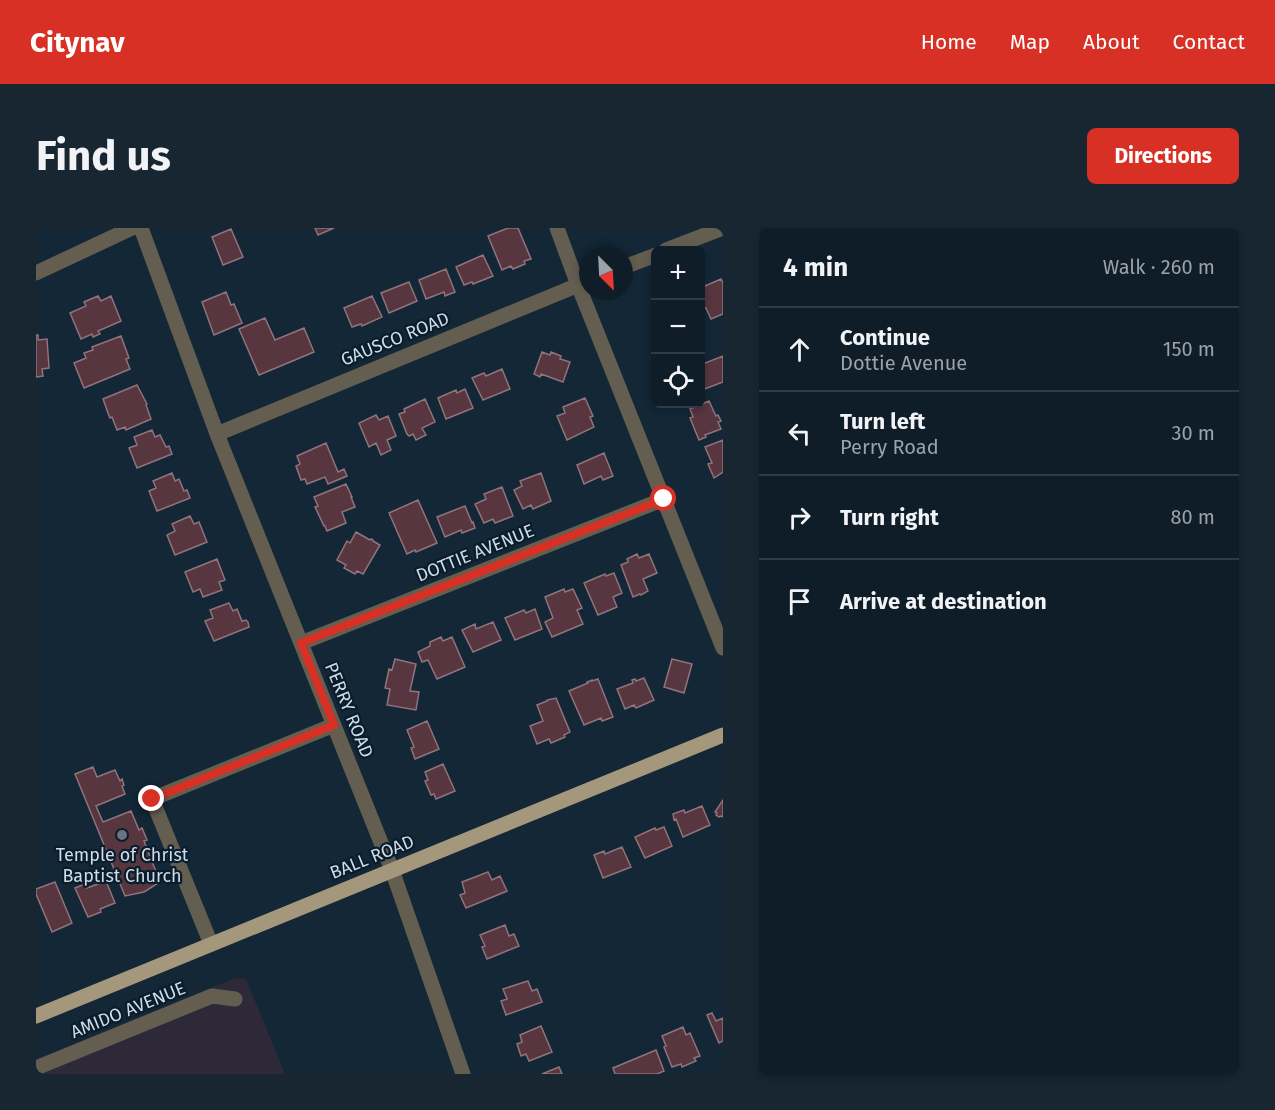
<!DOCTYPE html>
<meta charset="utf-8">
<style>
body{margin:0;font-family:"Fira Sans",sans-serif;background:#172630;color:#f1f3f6}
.controls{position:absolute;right:18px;top:18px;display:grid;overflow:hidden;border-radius:9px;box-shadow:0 3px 9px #0003}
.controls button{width:54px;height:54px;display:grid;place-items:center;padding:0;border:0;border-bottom:2px solid #2e3b45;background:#0e1d28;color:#f1f3f6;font:30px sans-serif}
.compass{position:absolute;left:543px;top:18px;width:54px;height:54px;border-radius:50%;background:#0e1d28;box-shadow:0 3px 9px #0003;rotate:156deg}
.stop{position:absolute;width:18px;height:18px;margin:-14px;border:4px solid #d93025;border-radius:50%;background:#fff}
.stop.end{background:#d93025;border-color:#fff;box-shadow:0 2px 6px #0008}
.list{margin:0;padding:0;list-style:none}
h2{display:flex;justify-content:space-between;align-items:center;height:78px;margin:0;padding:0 24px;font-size:26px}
h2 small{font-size:20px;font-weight:400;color:#9ba2a8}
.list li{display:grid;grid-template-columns:39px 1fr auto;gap:18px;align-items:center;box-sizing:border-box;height:84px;padding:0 24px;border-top:2px solid #2e3b45}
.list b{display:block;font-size:22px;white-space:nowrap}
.list p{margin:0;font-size:20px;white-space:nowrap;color:#9ba2a8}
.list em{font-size:20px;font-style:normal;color:#9ba2a8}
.icon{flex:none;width:33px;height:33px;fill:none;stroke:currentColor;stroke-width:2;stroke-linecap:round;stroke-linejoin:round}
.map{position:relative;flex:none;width:687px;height:846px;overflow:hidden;border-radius:9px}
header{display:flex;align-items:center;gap:36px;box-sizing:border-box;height:84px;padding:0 30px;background:#d93025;color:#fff}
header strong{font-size:28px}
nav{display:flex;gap:33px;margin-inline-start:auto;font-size:21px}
.intro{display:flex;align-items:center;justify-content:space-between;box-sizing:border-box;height:144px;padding:0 36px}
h1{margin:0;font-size:42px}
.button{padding:15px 27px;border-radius:9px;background:#d93025;color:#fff;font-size:21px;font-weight:700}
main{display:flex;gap:36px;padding:0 36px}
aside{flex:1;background:#0e1d28;border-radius:9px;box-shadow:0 3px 9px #0003}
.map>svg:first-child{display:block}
.industrial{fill:#2d2939}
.building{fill:#573640;stroke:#91737c;stroke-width:1.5}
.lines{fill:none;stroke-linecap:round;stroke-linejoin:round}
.minor{stroke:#645e51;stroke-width:15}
.major{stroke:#a4977b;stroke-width:15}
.route{stroke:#d93025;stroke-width:8}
.worship-dot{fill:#6b7280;stroke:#091d2c;stroke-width:2}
.labels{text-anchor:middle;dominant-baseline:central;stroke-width:4.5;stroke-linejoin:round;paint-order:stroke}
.street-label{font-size:18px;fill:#d0dce7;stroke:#091d2c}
.poi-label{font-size:18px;fill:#d0dce7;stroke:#091d2c}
</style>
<header>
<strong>Citynav</strong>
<nav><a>Home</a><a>Map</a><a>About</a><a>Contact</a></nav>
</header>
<div class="intro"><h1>Find us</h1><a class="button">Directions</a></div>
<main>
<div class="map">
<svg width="687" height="846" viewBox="0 0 687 846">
<rect width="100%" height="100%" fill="#132736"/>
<path class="industrial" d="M 199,750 L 210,751 L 249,846 L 0,846 L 0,831 Z"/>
<path class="building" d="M 279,0 L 298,0 L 282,7 Z
M 472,0 L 482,0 L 495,31 L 488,33 L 489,36 L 477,41 L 475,38 L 466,42 L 452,8 Z
M 195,1 L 207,29 L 187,37 L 176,9 Z
M 447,27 L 457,48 L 437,56 L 436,54 L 428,57 L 420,39 Z
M 410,41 L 419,64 L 409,68 L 408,64 L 390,71 L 383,52 Z
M 685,51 L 687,55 L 687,86 L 675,91 L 670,80 L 665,82 L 664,79 L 664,56 L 668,55 L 669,58 Z
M 373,54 L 381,73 L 353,85 L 345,65 Z
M 190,64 L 195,77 L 198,76 L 206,95 L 178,107 L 166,74 Z
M 62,68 L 65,73 L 75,68 L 85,93 L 62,103 L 64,106 L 57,109 L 56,106 L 45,111 L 34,85 L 50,78 L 48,74 Z
M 336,68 L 346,89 L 326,98 L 325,96 L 316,99 L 308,80 Z
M 229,90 L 239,112 L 268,100 L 278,124 L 223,147 L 203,101 Z
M 0,107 L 2,107 L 2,112 L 11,111 L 13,140 L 6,141 L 7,148 L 0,149 Z
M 85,108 L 93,130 L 90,131 L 94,141 L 48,160 L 38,135 L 50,130 L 48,125 L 57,122 L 56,119 Z
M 506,124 L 514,127 L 515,124 L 525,128 L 524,131 L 534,134 L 527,154 L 505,146 L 504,149 L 498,146 Z
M 687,128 L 687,154 L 666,162 L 664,164 L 664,137 Z
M 466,141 L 474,161 L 447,172 L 436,150 L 448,145 L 450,148 Z
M 101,157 L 111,176 L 110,177 L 115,191 L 90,202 L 89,199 L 81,202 L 76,189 L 74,190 L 72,185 L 67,171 Z
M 429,161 L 437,180 L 410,191 L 402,170 L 420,162 L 421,165 Z
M 549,170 L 557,188 L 554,189 L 558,199 L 531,212 L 521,188 L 529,185 L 527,179 Z
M 389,171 L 399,194 L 386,200 L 390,207 L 380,212 L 377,206 L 373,208 L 371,206 L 363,186 L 369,184 L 368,181 Z
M 673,173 L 680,188 L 682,187 L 685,193 L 682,194 L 685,201 L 669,207 L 670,209 L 663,212 L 654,190 L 657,189 L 654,181 Z
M 340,187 L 343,192 L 352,188 L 360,208 L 351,212 L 355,222 L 345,227 L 340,215 L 333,219 L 323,195 Z
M 116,202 L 119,209 L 124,207 L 130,219 L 133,218 L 136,226 L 101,240 L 93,220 L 101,217 L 98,209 Z
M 687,212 L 687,244 L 678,250 L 672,236 L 676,235 L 669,219 Z
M 290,215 L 302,244 L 308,241 L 311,248 L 292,256 L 289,249 L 271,256 L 269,251 L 265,252 L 260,238 L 264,236 L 261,228 Z
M 568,225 L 577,248 L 567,252 L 565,248 L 548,256 L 541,237 Z
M 136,245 L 139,253 L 143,251 L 148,263 L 151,262 L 154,270 L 121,283 L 113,263 L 120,260 L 117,253 Z
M 505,245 L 515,273 L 497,281 L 495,277 L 487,281 L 478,262 L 486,258 L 484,253 Z
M 310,256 L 316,269 L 315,269 L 319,279 L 306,284 L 310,295 L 291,303 L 289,298 L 288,298 L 279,279 L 282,278 L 278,269 Z
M 466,259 L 477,288 L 459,295 L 457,291 L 448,295 L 439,276 L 450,271 L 448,266 Z
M 382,272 L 401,315 L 380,324 L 379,322 L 371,326 L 353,285 Z
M 429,278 L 436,295 L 437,294 L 439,300 L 426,305 L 425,302 L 409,309 L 401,289 Z
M 154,288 L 158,296 L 163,294 L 171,314 L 139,327 L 131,307 L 139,303 L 136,296 Z
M 320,304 L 334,312 L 335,311 L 337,312 L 337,313 L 344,317 L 327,346 L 321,343 L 319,346 L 308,340 L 310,337 L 301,332 L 311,313 L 314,315 Z
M 601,326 L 603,330 L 613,326 L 621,345 L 607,351 L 612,363 L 605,367 L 604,366 L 597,369 L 585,337 L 592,334 L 591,331 Z
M 181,331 L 189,352 L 183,354 L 186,362 L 167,369 L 164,361 L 157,364 L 149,344 Z
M 578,345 L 586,365 L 577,369 L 581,379 L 562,387 L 548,355 L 569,346 L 570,348 Z
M 528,361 L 529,364 L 537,361 L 546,380 L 541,382 L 547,396 L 516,409 L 509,394 L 517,390 L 509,369 Z
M 193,375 L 197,383 L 201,381 L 206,393 L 210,392 L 212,394 L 213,399 L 178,413 L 169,393 L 177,390 L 174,382 Z
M 499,381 L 506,401 L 479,412 L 469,390 L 488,382 L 490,385 Z
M 457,394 L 465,412 L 437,424 L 426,402 L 439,396 L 440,401 Z
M 405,409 L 407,413 L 416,409 L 429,439 L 401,451 L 392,432 L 386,434 L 382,424 L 394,418 L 394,414 Z
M 359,431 L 380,436 L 374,463 L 383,464 L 380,482 L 351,477 L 354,461 L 349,460 L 353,441 L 356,442 Z
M 636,431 L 656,436 L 648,465 L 628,459 Z
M 608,450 L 618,472 L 600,480 L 598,477 L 589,481 L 581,461 L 597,455 L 596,452 L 599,451 L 600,453 Z
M 562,451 L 577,489 L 566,493 L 565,490 L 548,497 L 533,463 L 552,455 L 551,454 L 556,452 L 556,453 Z
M 520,470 L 534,504 L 528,507 L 529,509 L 515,515 L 513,511 L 501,516 L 494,498 L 507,493 L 501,477 L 511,473 L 511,472 Z
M 391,493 L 403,521 L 379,531 L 375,520 L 378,519 L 371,502 Z
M 407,536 L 419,563 L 400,571 L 398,566 L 395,567 L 389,553 L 392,552 L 389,544 Z
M 57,539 L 61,549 L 79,542 L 84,553 L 86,551 L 88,557 L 86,558 L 89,566 L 60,578 L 67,594 L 95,583 L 103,602 L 106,600 L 111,612 L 108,613 L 124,654 L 108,664 L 89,668 L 39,546 Z
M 687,572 L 687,589 L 685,588 L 683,589 L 680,587 L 681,585 L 679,584 Z
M 666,578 L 674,597 L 647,609 L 640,591 L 638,592 L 637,586 L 648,582 L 649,585 Z
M 628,599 L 636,618 L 609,630 L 599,609 L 619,600 L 620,602 Z
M 586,619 L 595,639 L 567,650 L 558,627 L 568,623 L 569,626 Z
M 452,644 L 456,652 L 464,648 L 471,663 L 430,680 L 424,667 L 429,665 L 426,654 Z
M 70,653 L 79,675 L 64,681 L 65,684 L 52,689 L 39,660 L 49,656 L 51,660 Z
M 19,654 L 36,695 L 16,704 L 0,666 L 0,661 Z
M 469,697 L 473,708 L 478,706 L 483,718 L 451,731 L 446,719 L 449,718 L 444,707 Z
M 492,753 L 496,763 L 501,761 L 506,774 L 470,787 L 465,773 L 471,771 L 467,761 Z
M 676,785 L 680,793 L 687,790 L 687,813 L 683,815 L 671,787 Z
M 505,798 L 516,824 L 493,833 L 490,826 L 485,828 L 481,816 L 486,814 L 484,807 Z
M 647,799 L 650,807 L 654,805 L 664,828 L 658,830 L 660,833 L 646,839 L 645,836 L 636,839 L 628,819 L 630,818 L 626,808 Z
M 620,822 L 628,843 L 621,846 L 579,846 L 577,840 Z
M 523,839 L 526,846 L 506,846 Z"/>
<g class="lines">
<path class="minor" d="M 105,0 L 181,206 L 356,642 L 427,846
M 521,0 L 542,57 L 687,420
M 630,22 L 687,0
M 588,39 L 620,27
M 0,45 L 96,0
M 181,206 L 552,53
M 265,415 L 628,271
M 175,716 L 116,571 L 298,497
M 0,840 L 176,768 L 199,771"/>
<path class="major" d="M 0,788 L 687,507"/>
</g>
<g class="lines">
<path class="route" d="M 116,571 L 298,497 L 265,415 L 628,271"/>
</g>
<circle class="worship-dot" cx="86" cy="607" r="6"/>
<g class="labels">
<g class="street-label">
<text transform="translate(359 111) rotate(-22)">GAUSCO ROAD</text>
<text transform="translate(439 325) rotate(-22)">DOTTIE AVENUE</text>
<text transform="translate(313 482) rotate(68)">PERRY ROAD</text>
<text transform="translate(336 629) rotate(-22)">BALL ROAD</text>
<text transform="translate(92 782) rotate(-22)">AMIDO AVENUE</text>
</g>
<g class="poi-label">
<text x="86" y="627">Temple of Christ<tspan x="86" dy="21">Baptist Church</tspan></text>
</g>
</g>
</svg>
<div class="controls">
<button>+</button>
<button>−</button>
<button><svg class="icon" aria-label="locate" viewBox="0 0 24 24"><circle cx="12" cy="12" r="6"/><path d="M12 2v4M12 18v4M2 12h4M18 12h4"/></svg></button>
</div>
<svg class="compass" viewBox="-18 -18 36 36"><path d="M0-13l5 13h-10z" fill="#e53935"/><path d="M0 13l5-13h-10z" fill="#9ba2a8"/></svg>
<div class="stop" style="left:628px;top:271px"></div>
<div class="stop end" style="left:116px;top:571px"></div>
</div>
<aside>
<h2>4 min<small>Walk · 260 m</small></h2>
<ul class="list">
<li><svg class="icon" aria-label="ahead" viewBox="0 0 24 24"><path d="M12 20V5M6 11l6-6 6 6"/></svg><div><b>Continue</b><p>Dottie Avenue</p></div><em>150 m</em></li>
<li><svg class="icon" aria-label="left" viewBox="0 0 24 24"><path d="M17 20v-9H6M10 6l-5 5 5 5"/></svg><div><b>Turn left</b><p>Perry Road</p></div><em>30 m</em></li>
<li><svg class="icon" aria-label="right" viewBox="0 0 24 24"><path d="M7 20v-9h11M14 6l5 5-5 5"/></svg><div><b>Turn right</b></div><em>80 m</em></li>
<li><svg class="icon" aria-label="arrive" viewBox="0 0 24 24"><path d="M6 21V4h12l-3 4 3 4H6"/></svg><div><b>Arrive at destination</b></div></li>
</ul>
</aside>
</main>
